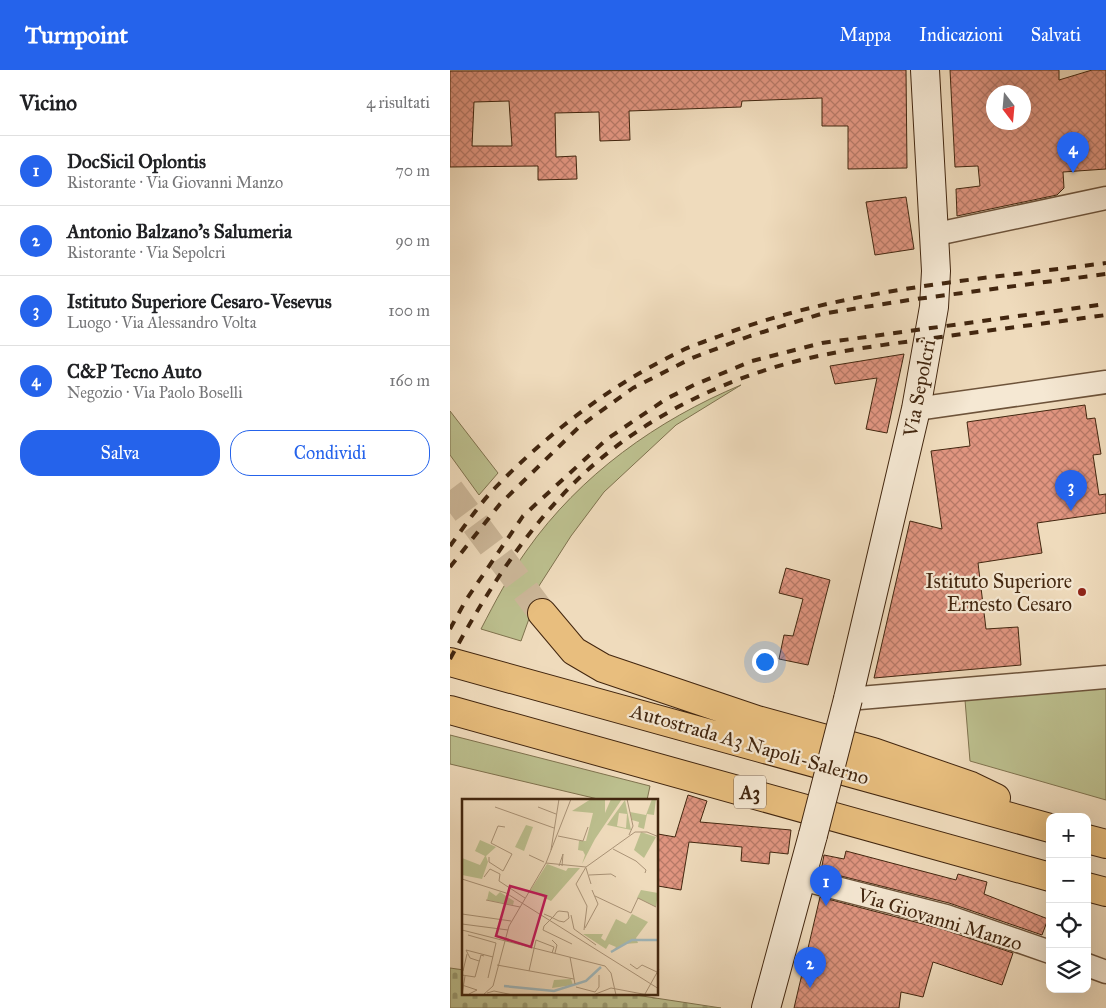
<!DOCTYPE html>
<html lang="it">
<meta charset="utf-8">
<style>
body{margin:0;font-family:"IM FELL Great Primer",serif;background:#f2f2f2;color:#202124}
.controls{position:absolute;right:15px;bottom:15px;display:grid;overflow:hidden;border-radius:10px;box-shadow:0 5px 20px #0002}
.controls button{width:45px;height:45px;display:grid;place-items:center;padding:0;border:0;border-bottom:1px solid #e0e0e0;background:#fff;color:#202124;font:25px sans-serif}
.compass{position:absolute;left:536px;top:15px;width:45px;height:45px;border-radius:50%;background:#fff;box-shadow:0 5px 20px #0002;rotate:164deg}
.you{position:absolute;left:314px;top:591px;width:18px;height:18px;margin:-12px;border:4px solid #fff;border-radius:50%;background:#1a73e8;box-shadow:0 0 0 8px #1a73e833}
.badge{display:grid;place-items:center;width:32px;height:32px;border-radius:50%;background:#2563eb;color:#fff;font-size:16px;font-weight:700}
.pin{position:absolute;translate:-50% -41px;filter:drop-shadow(0 1px 2px #0008)}
.pin::after{content:'';position:absolute;top:26px;width:18px;height:15px;background:inherit;clip-path:polygon(0 0,100% 0,50% 100%)}
.list{margin:0;padding:0;list-style:none}
h2{display:flex;justify-content:space-between;align-items:center;height:65px;margin:0;padding:0 20px;font-size:21px}
h2 small{font-size:16px;font-weight:400;color:#757577}
.list li{display:grid;grid-template-columns:32px 1fr auto;gap:15px;align-items:center;box-sizing:border-box;height:70px;padding:0 20px;border-top:1px solid #e0e0e0}
.list b{display:block;font-size:19px;white-space:nowrap}
.list p{margin:0;font-size:16px;white-space:nowrap;color:#757577}
.list em{font-size:16px;font-style:normal;color:#757577}
.actions{display:flex;gap:10px;padding:15px 20px}
.actions a{flex:1;padding:11px 0;border:1px solid #2563eb;border-radius:20px;text-align:center;font-size:18px;color:#2563eb}
.actions .main{background:#2563eb;color:#fff}
.icon{flex:none;width:28px;height:28px;fill:none;stroke:currentColor;stroke-width:2;stroke-linecap:round;stroke-linejoin:round}
.map{position:relative;flex:none;width:656px;height:938px;overflow:hidden}
header{display:flex;align-items:center;gap:30px;box-sizing:border-box;height:70px;padding:0 25px;background:#2563eb;color:#fff}
header strong{font-size:24px}
nav{display:flex;gap:28px;margin-inline-start:auto;font-size:18px}
main{display:flex}
aside{flex:1;background:#fff}
.map>svg:first-child{display:block}
.grass{fill:#bcbf8e;stroke:#7f724e}
.cemetery{fill:url(#cemetery-stones);stroke:#7f724e}
.building{fill:url(#building-cross-hatch);stroke:#42260f;fill-rule:evenodd}
.lines{fill:none;stroke-linecap:round;stroke-linejoin:round}
.highway-tunnel{stroke:#ccb799;stroke-width:28;stroke-dasharray:28 14;stroke-linecap:butt}
.street-casing{stroke:#6d533a;stroke-width:25}
.secondary-casing{stroke:#42260f;stroke-width:30}
.highway-casing{stroke:#42260f;stroke-width:30}
.street{stroke:#f5e8d3;stroke-width:22}
.secondary{stroke:#f5e8d3;stroke-width:28}
.highway{stroke:#e8be7e;stroke-width:28}
.rail{stroke:#42260f;stroke-width:4;stroke-dasharray:9 9;stroke-linecap:butt}
.secondary-bridge-casing{stroke:#42260f;stroke-width:30;stroke-linecap:butt}
.secondary-bridge{stroke:#f5e8d3;stroke-width:28}
.poi-dot{fill:#8f2418;stroke:#f5e8d3;stroke-width:2}
.labels{text-anchor:middle;dominant-baseline:central;stroke-width:4.5;stroke-linejoin:round;paint-order:stroke}
.shield{fill:#f5e8d3;stroke:#78604a;stroke-width:1}
.shield-label{font-size:19px;font-weight:bold;fill:#42260f}
.street-label{font-size:20px;fill:#42260f;stroke:#f5e8d3}
.poi-label{font-size:20px;fill:#42260f;stroke:#f5e8d3;text-anchor:end}
.inset-river{fill:none;stroke:#a0b8bd;stroke-width:2.5}
.inset-road{fill:none;stroke:#aa9377;stroke-width:1}
.view{fill:#c2185b;fill-opacity:0.15;stroke:#c2185b;stroke-width:2.5}
.inset-edge{fill:none;stroke:#42260f;stroke-width:2.5}
</style>
<header>
<strong>Turnpoint</strong>
<nav><a>Mappa</a><a>Indicazioni</a><a>Salvati</a></nav>
</header>
<main>
<aside>
<h2>Vicino<small>4 risultati</small></h2>
<ul class="list">
<li><span class="badge">1</span><div><b>DocSicil Oplontis</b><p>Ristorante · Via Giovanni Manzo</p></div><em>70 m</em></li>
<li><span class="badge">2</span><div><b>Antonio Balzano's Salumeria</b><p>Ristorante · Via Sepolcri</p></div><em>90 m</em></li>
<li><span class="badge">3</span><div><b>Istituto Superiore Cesaro-Vesevus</b><p>Luogo · Via Alessandro Volta</p></div><em>100 m</em></li>
<li><span class="badge">4</span><div><b>C&amp;P Tecno Auto</b><p>Negozio · Via Paolo Boselli</p></div><em>160 m</em></li>
</ul>
<div class="actions"><a class="main">Salva</a><a>Condividi</a></div>
</aside>
<div class="map">
<svg width="656" height="938" viewBox="0 0 656 938">
<defs>
<pattern id="cemetery-stones" width="16" height="16" patternUnits="userSpaceOnUse" patternTransform="scale(1.25)"><rect width="16" height="16" fill="#bcbf8e"/><path d="M2 7V4a2 2 0 0 1 4 0v3zM10 15v-3a2 2 0 0 1 4 0v3z" fill="#9a9b72"/></pattern>
<pattern id="building-cross-hatch" width="8" height="8" patternUnits="userSpaceOnUse" patternTransform="scale(1.25)"><rect width="8" height="8" fill="#e09580"/><path d="M0 0l8 8M0 8l8-8" fill="none" stroke="#b77967"/></pattern>
</defs>
<rect width="100%" height="100%" fill="#efdbbc"/>
<filter id="stains"><feTurbulence type="fractalNoise" baseFrequency=".004" numOctaves="4"/><feColorMatrix values="0 0 0 0 .2 0 0 0 0 .09 0 0 0 0 .02 0 0 0 .5 -.17"/></filter>
<radialGradient id="worn" r=".72"><stop offset=".6" stop-color="#630" stop-opacity="0"/><stop offset="1" stop-color="#630" stop-opacity=".3"/></radialGradient>
<path class="grass" d="M 291,315 L 226,355 L 154,422 L 121,466 L 87,519 L 100,531 L 80,546 L 71,571 L 31,559 C 45,532 59,505 77,480 C 130,405 207,350 291,315 Z
M 0,341 L 48,403 L 29,425 L 0,385 Z
M 656,618 L 656,730 L 520,691 L 515,630 Z
M 0,665 L 200,716 L 197,730 L 152,730 L 0,694 Z"/>
<path class="cemetery" d="M 0,898 L 14,900 L 14,924 L 179,924 L 271,938 L 0,938 Z"/>
<path class="building" d="M 456,0 L 457,98 L 398,99 L 398,56 L 372,56 L 372,28 L 292,31 L 291,37 L 179,41 L 180,70 L 150,71 L 149,42 L 105,43 L 106,87 L 126,86 L 127,109 L 88,110 L 88,96 L 0,97 L 0,1 ZM 59,31 L 62,76 L 22,76 L 24,32 Z
M 500,0 L 609,0 L 609,10 L 642,0 L 656,0 L 656,99 L 613,102 L 614,118 L 607,125 L 507,146 L 506,119 L 530,116 L 528,96 L 505,97 ZM 544,22 L 574,22 L 574,52 L 544,52 Z
M 456,127 L 464,179 L 425,185 L 416,132 Z
M 454,284 L 437,363 L 416,359 L 427,308 L 385,314 L 380,296 Z
M 635,335 L 637,349 L 645,348 L 651,384 L 643,385 L 649,425 L 656,424 L 656,443 L 587,453 L 592,483 L 528,493 L 536,559 L 568,557 L 571,595 L 424,608 L 460,451 L 492,459 L 481,381 L 520,376 L 517,352 Z
M 336,498 L 380,510 L 358,595 L 329,589 L 334,565 L 343,566 L 353,529 L 329,523 Z
M 238,725 L 257,731 L 250,752 L 341,760 L 338,784 L 320,782 L 319,794 L 291,791 L 292,777 L 239,772 L 231,820 L 208,816 L 208,764 L 225,767 Z
M 396,781 L 506,810 L 508,804 L 537,812 L 534,824 L 598,849 L 592,865 L 499,833 L 371,801 L 374,785 L 394,789 Z
M 370,827 L 492,859 L 563,883 L 552,915 L 483,892 L 473,927 L 451,922 L 449,938 L 344,938 Z"/>
<g class="lines">
<path class="highway-tunnel" d="M 0,420 L 92,543"/>
<defs>
<path id="street" d="M 482,165 L 656,128
M 466,339 L 656,312
M 398,629 L 656,607
M 351,809 L 496,846 L 600,882
M 637,895 L 656,902"/>
<path id="secondary" d="M 398,629 L 466,339 L 484,237 L 486,201 L 475,0
M 316,938 L 363,765"/>
<path id="highway" d="M 92,543 L 124,581 L 153,598 L 307,650 L 423,682 L 521,716 L 546,728
M 0,592 L 600,758
M 0,640 L 600,807
M 637,769 L 656,774
M 637,817 L 656,822"/>
</defs>
<use href="#street" class="street-casing"/>
<use href="#secondary" class="secondary-casing"/>
<use href="#highway" class="highway-casing"/>
<use href="#street" class="street"/>
<use href="#secondary" class="secondary"/>
<use href="#highway" class="highway"/>
<path class="rail" d="M 0,476 C 14,457 28,436 44,419 C 96,365 158,317 225,284 C 238,277 253,272 267,267 C 391,219 526,210 656,193
M 0,497 L 50,434 L 129,357 L 183,318 L 242,288 L 300,266 L 371,244 L 459,230 L 656,204
M 0,559 L 16,530 L 73,446 L 157,369 L 216,329 L 244,315 L 302,291 L 372,273 L 656,234
M 0,589 C 35,525 72,465 124,413 C 186,351 271,309 355,289 C 397,279 441,274 484,268 C 541,260 599,253 656,245"/>
<defs>
<path id="secondary-bridge" d="M 363,765 L 398,629"/>
</defs>
<use href="#secondary-bridge" class="secondary-bridge-casing"/>
<use href="#secondary-bridge" class="secondary-bridge"/>
</g>
<circle class="poi-dot" cx="632" cy="522" r="5"/>
<g class="labels">
<rect class="shield" x="284" y="705.5" width="32" height="33" rx="4"/>
<g class="shield-label">
<text x="300" y="722">A3</text>
</g>
<g class="street-label">
<text transform="translate(469 318) rotate(-79)">Via Sepolcri</text>
<text transform="translate(300 674) rotate(16)">Autostrada A3 Napoli-Salerno</text>
<text transform="translate(490 849) rotate(17)">Via Giovanni Manzo</text>
</g>
<g class="poi-label">
<text x="622" y="511">Istituto Superiore<tspan x="622" dy="23">Ernesto Cesaro</tspan></text>
</g>
</g>
<g transform="translate(12 729)">
<rect width="196" height="196" fill="#efdbbc"/>
<path d="M 129,0 L 143,0 L 143,14 L 149,0 L 160,0 L 133,40 L 120,65 L 123,56 L 121,52 L 116,51 L 117,42 L 124,42 L 131,14 L 110,12 ZM 190,0 L 194,0 L 192,16 L 185,15 L 182,30 L 176,28 L 177,23 L 170,21 L 168,13 L 184,16 ZM 163,1 L 169,31 L 145,26 ZM 157,14 L 165,15 L 164,29 L 155,27 ZM 64,26 L 71,28 L 62,52 L 53,48 ZM 179,33 L 194,38 L 182,59 L 172,51 ZM 18,41 L 34,48 L 24,57 L 26,63 L 20,80 L 0,76 L 0,59 L 18,66 L 23,57 L 13,52 ZM 179,91 L 196,94 L 194,108 L 175,99 ZM 27,92 L 34,97 L 38,93 L 52,102 L 51,106 L 25,101 ZM 170,115 L 186,123 L 174,139 L 176,144 L 162,145 L 149,154 L 154,148 L 147,145 L 144,150 L 121,135 L 141,135 L 139,139 L 143,142 L 154,120 L 164,125 ZM 109,180 L 111,186 L 90,189 L 92,181 Z" fill="#bcbf8e" fill-rule="evenodd"/>
<path d="M 85,65 L 104,72 L 106,69 L 118,69 L 89,102 L 68,92 Z" fill="#bcbf8e"/>
<path class="inset-river" d="M 149,153 L 170,141 L 197,141M 42,187 L 92,192 L 124,182 L 139,168"/>
<path class="inset-road" d="M 165,0 L 171,27 L 167,36M 33,8 L 92,29M 76,8 L 94,15M 96,37 L 121,42 L 126,28M 151,50 L 174,62 L 184,71 L 183,74M 89,51 L 97,0M 67,56 L 82,63M 27,58 L 27,63 L 41,72M 84,64 L 124,68M 97,67 L 101,55 L 100,67M 124,69 L 129,85M 41,72 L 50,55 L 29,44 L 36,27 L 43,28M 127,76 L 149,75 L 154,78M 22,78 L 28,70 L 38,75 L 37,82 L 63,99M 0,80 L 44,94 L 197,190M 133,97 L 169,114 L 176,99 L 194,108M 24,101 L 58,108M 0,115 L 49,122M 82,115 L 89,118 L 97,122 L 102,123 L 107,119 L 106,113 L 97,112 L 95,113 L 92,117 L 82,127 L 81,131 L 110,145M 109,116 L 112,130 L 134,146M 0,125 L 46,131M 123,129 L 136,105 L 130,91M 0,131 L 143,167 L 149,174 L 154,196M 122,131 L 125,107 L 114,85 L 124,68 L 173,33 L 185,33 L 197,38M 6,136 L 34,144 L 26,179M 90,141 L 95,146 L 93,154M 108,158 L 113,185M 17,162 L 8,159 L 4,151 L 31,158M 168,165 L 175,170 L 180,166 L 195,173M 35,166 L 112,180M 1,172 L 5,155M 67,172 L 74,141 L 92,148 L 90,154M 0,176 L 13,178 L 19,156 L 22,157M 0,186 L 15,191 L 7,195M 114,188 L 133,193M 133,193 L 137,188 L 137,176M 25,194 L 32,192 L 51,196M 183,195 L 197,170M 0,196 L 3,177M 21,196 L 31,187 L 47,127 L 84,64 L 109,0M 131,196 L 149,189 L 186,196"/>
<path class="view" d="M 48,87 L 84,97 L 69,148 L 34,137 Z"/>
<rect width="196" height="196" class="inset-edge"/>
</g>
<rect width="100%" height="100%" filter="url(#stains)"/>
<rect width="100%" height="100%" fill="url(#worn)"/>
</svg>
<div class="controls">
<button>+</button>
<button>−</button>
<button><svg class="icon" aria-label="locate" viewBox="0 0 24 24"><circle cx="12" cy="12" r="6"/><path d="M12 2v4M12 18v4M2 12h4M18 12h4"/></svg></button>
<button><svg class="icon" aria-label="layers" viewBox="0 0 24 24"><path d="M12 4l9 5-9 5-9-5zM3 14l9 5 9-5"/></svg></button>
</div>
<svg class="compass" viewBox="-18 -18 36 36"><path d="M0-13l5 13h-10z" fill="#e53935"/><path d="M0 13l5-13h-10z" fill="#757577"/></svg>
<div class="you"></div>
<div class="pin badge" style="left:376px;top:836px">1</div>
<div class="pin badge" style="left:360px;top:918px">2</div>
<div class="pin badge" style="left:621px;top:441px">3</div>
<div class="pin badge" style="left:623px;top:103px">4</div>
</div>
</main>
